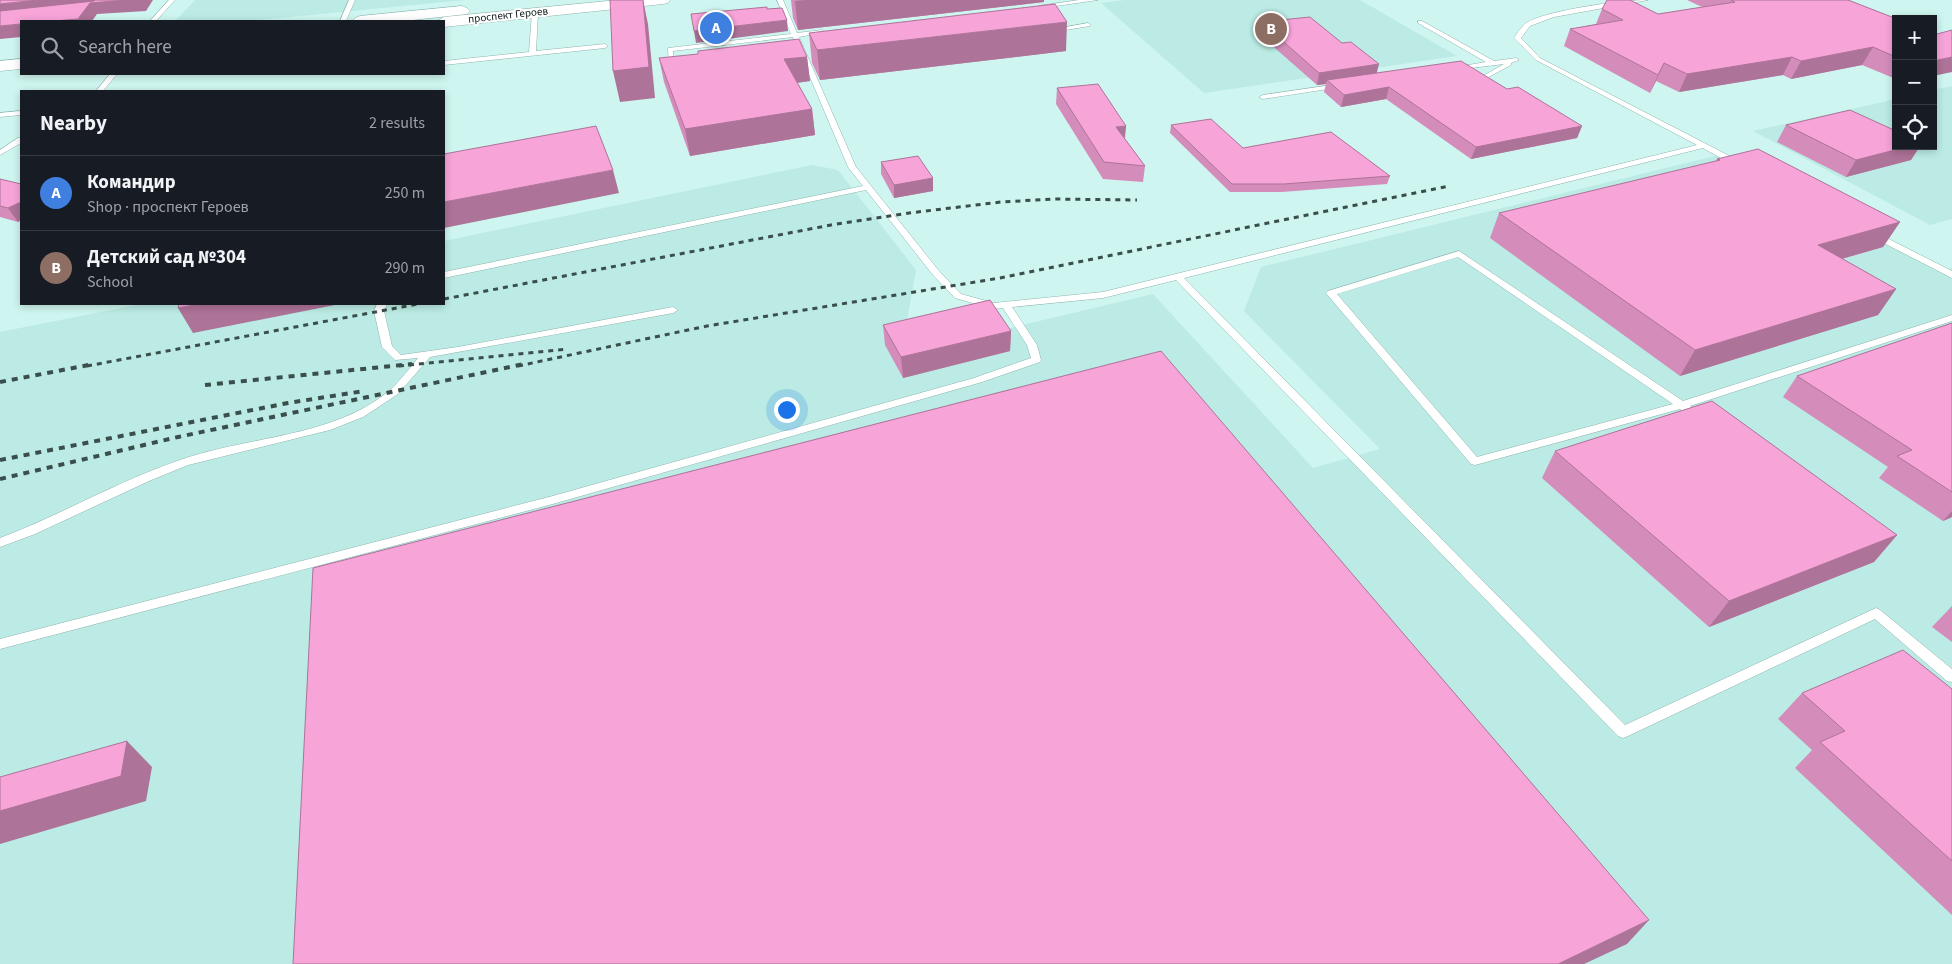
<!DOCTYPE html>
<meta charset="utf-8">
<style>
body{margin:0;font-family:"Source Sans 3",sans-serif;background:#242831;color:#f1f3f6}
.controls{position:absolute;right:15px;top:15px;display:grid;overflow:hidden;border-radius:0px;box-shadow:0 2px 8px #0003}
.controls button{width:45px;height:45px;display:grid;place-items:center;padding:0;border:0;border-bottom:1px solid #363941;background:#171b24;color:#f1f3f6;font:25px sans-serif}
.you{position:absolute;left:786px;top:409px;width:18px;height:18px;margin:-12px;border:4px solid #fff;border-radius:50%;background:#1a73e8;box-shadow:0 0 0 8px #1a73e833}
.badge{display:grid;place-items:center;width:32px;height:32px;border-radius:50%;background:#db2777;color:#fff;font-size:16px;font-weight:700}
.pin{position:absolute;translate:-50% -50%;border:2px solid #fff;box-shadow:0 1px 5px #0006}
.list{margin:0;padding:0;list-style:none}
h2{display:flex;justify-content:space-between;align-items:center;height:65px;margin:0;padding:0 20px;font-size:21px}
h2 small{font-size:16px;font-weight:400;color:#9ea1a6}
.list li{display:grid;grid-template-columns:32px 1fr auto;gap:15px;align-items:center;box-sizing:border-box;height:75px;padding:0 20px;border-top:1px solid #363941}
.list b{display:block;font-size:19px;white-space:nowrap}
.list p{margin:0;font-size:16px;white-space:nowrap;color:#9ea1a6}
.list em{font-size:16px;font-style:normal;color:#9ea1a6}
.icon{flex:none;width:28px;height:28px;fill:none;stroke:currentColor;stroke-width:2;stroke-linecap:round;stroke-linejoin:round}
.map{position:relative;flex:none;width:1952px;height:964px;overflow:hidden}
.search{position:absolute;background:#171b24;box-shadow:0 2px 8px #0003;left:20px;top:20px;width:425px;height:55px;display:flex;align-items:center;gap:12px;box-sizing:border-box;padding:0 18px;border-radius:0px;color:#9ea1a6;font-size:19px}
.panel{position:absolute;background:#171b24;box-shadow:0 2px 8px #0003;left:20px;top:90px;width:425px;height:215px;border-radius:0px}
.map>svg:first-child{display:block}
.built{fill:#bbebe4}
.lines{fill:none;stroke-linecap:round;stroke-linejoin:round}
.lane-casing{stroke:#8fb4af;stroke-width:1}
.secondary-casing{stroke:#8fb4af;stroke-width:1}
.lane{fill:#fff;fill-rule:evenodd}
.secondary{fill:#fff;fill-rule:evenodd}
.rail-far1{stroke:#3a4e4b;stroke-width:3;stroke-dasharray:5 5;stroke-linecap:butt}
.rail{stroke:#3a4e4b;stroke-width:4;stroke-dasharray:6 6;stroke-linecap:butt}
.wall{fill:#d48dbb}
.shaded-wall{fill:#ad7398}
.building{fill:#f7a4d9;stroke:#ad7398}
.labels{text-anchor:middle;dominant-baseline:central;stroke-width:4;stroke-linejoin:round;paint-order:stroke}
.far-street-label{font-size:11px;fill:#061412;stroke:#fff}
</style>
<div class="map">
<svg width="1952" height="964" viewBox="0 0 1952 964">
<rect width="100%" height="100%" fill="#cef5ef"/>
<path class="built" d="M 195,0 L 465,0 L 250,21 L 175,21 Z
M 1125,0 L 1360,0 L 1457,56 L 1204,93 L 1101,3 Z
M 1952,86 L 1952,219 L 1930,225 L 1753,131 L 1896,99 L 1896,146 L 1933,146 L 1933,90 Z
M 1719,155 L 1941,271 L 1952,268 L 1952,964 L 0,964 L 0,332 L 141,304 L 444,304 L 444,241 L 812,165 L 838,170 L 916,270 L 901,354 L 1153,294 L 1313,468 L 1380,449 L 1244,311 L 1261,267 Z"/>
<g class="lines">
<defs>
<path id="lane" d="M 169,0 L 175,0 L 156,21 L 150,21 Z
M 349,0 L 355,0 L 346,21 L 340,21 Z
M 777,0 L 783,0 L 797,33 L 822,30 L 825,32 L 799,37 L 856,167 L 939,271 L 961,294 L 994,303 L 1103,292 L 1697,145 L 1536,60 L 1514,38 C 1517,33 1522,26 1526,23 C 1547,10 1622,0 1648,0 L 1554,17 L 1530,26 L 1521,38 L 1540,58 L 1741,162 L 1741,166 L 1735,166 L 1703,148 L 1184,278 L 1625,725 L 1876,608 L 1880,610 L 1952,669 L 1952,682 L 1947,681 L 1875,619 L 1628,736 L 1623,738 L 1618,736 L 1176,280 L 1103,298 L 1012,307 L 1037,345 L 1041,360 L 1040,362 L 982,382 L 549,505 L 0,649 L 0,639 L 549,497 L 974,378 L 1031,358 L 1027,345 L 1003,308 L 994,309 L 955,298 L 933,275 L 866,190 L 444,278 L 444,272 L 863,186 L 848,167 L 793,37 L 673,51 L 675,70 L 672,72 L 669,70 L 668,48 L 791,34 Z
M 1079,0 L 1098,0 L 1042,8 L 1039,6 Z
M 535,11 L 538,13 L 536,51 L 605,44 L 608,46 L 605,48 L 444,65 L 444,61 L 529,52 L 532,13 Z
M 1418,21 L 1422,21 L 1494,61 L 1516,58 L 1519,60 L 1511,63 L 1511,65 L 1483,80 L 1480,78 L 1481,77 L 1504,64 L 1454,70 L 1454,68 L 1456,67 L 1486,62 L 1418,23 Z
M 1088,23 L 1091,25 L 1090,26 L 1053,32 L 1050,30 Z
M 110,74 L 117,74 L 103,91 L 96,91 Z
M 1339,84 L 1343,86 L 1341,87 L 1263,99 L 1259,97 L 1263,95 Z
M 21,111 L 21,115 L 0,117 L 0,113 Z
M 18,138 L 21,138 L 21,143 L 0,155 L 0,150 Z
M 1875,232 L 1952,271 L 1952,278 L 1872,237 L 1871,235 Z
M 1459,251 L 1683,401 L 1952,315 L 1952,321 L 1690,406 L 1704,418 L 1703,420 L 1695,420 L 1680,409 L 1475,465 L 1471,464 L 1326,293 L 1328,291 ZM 1458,257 L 1673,404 L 1477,457 L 1337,294 Z
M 377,304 L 387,304 L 384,311 L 392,346 L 401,355 L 458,347 L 673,307 L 678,310 L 673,313 L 430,357 L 398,394 L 363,417 L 330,430 L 188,465 L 149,481 L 35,534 L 0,547 L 0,538 C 61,515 118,481 180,460 C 247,436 334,438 390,390 C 400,381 409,369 418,358 L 395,360 L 382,347 L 374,311 Z"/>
<path id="secondary" d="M 618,0 L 670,0 L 668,3 L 663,4 L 444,27 L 444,21 L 437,21 L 444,17 Z
M 462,6 L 467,8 L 470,11 L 467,14 L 404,21 L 352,21 L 355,18 L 360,16 Z
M 21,59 L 21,69 L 0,71 L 0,61 Z"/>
</defs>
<use href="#lane" class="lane-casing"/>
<use href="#secondary" class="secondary-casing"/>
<use href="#lane" class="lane"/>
<use href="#secondary" class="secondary"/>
<path class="rail-far1" d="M 444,299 L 831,225 L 909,213 L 1001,202 L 1054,199 L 1137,200
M 87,366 L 418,304
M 399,366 L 567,349
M 518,366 L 707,326 L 1000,278 L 1449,186"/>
<path class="rail" d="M 0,382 L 94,364
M 205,385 L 412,364
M 0,460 L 288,403 L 364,391
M 0,479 L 178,437 L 524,364"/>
</g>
<path class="wall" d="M 791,0 L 1044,0 L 1044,2 L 798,30 L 793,18 Z
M 1687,0 L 1848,0 L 1896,19 L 1896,79 L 1862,65 L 1791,79 L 1783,75 L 1679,92 L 1656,81 L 1650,93 L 1564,46 L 1570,29 L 1596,24 L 1602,9 L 1658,14 L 1702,7 Z
M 1261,22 L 1377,73 L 1507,89 L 1582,126 L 1577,138 L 1471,159 L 1386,99 L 1341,107 L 1324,92 L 1326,84 L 1317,85 L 1259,34 Z
M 809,33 L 1066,51 L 820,80 L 812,63 Z
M 807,57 L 810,81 L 797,83 L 812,109 L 815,135 L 690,156 L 664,82 L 659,58 Z
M 1057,88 L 1126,126 L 1125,139 L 1145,166 L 1143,182 L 1103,179 L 1056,104 Z
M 1171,125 L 1243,148 L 1390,176 L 1387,184 L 1282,192 L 1230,192 L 1170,133 Z
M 1786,125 L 1896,146 L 1920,146 L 1911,160 L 1846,177 L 1777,142 Z
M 1717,159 L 1900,222 L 1883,247 L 1842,259 L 1896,289 L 1878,315 L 1680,376 L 1490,238 L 1499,213 L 1716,161 Z
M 881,162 L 933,178 L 933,191 L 894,198 L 881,174 Z
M 0,179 L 21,184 L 21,220 L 18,222 L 0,217 Z
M 1952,323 L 1952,517 L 1943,521 L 1879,478 L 1888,467 L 1783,397 L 1797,376 Z
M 883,325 L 1011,331 L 1010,351 L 903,378 L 885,345 Z
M 1555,451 L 1897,535 L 1874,562 L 1709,627 L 1542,478 Z
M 1952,606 L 1952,642 L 1932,627 Z
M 1952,689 L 1952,915 L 1795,768 L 1812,750 L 1778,719 L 1802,693 Z"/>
<path class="shaded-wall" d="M 38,0 L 94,0 L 96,2 L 127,0 L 153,0 L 146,11 L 97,14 L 92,21 L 54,21 L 0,16 L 0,4 Z
M 643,0 L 648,24 L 655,98 L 620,102 L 613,71 Z
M 806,0 L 1044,0 L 1044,2 L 798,30 L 795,1 Z
M 787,20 L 788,31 L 696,43 L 694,31 Z
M 1067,22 L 1066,51 L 820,80 L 817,50 Z
M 21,24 L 21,37 L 0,39 L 0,26 Z
M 1873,47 L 1862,65 L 1791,79 L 1801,61 Z
M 807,57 L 810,81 L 787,84 L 784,59 Z
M 1792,57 L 1783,75 L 1679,92 L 1687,74 Z
M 1952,57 L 1952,72 L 1933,76 L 1933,61 Z
M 1664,63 L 1656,81 L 1650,93 L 1658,75 Z
M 1379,64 L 1376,76 L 1327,80 L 1326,84 L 1317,85 L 1319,73 Z
M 1389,87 L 1386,99 L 1341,107 L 1344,95 Z
M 812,109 L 815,135 L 690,156 L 685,129 Z
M 1126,126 L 1124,142 L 1116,127 Z
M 1582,126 L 1577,138 L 1471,159 L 1476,147 Z
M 1910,146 L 1920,146 L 1911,160 L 1846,177 L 1856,160 Z
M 613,170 L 619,193 L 444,228 L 444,202 Z
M 933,178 L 933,191 L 894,198 L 894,185 Z
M 21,202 L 21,220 L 18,222 L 8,208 Z
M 1900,222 L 1883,247 L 1802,270 L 1818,245 Z
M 1896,289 L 1878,315 L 1680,376 L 1695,350 Z
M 200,304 L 340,304 L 193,333 L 178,308 Z
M 1011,331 L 1010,351 L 903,378 L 901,357 Z
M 1952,511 L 1952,517 L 1943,521 Z
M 1897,535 L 1874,562 L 1709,627 L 1729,601 Z
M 127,741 L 152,767 L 146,801 L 0,844 L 0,811 Z
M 1649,920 L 1627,944 L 1584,964 L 1558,964 Z"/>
<path class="building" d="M 0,0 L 38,0 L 0,4 Z
M 95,0 L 127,0 L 90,3 L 78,19 L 54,21 L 21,21 L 21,24 L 0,26 L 0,11 L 94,1 Z
M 610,0 L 643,0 L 649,67 L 613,71 Z
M 1607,0 L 1630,0 L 1658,14 L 1735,2 L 1731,0 L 1848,0 L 1897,19 L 1896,19 L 1896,57 L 1873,47 L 1801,61 L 1792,57 L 1687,74 L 1664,63 L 1658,75 L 1570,29 L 1623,20 L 1602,9 Z
M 1055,4 L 1067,22 L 817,50 L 809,33 Z
M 767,7 L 767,9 L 782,8 L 787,20 L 694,31 L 691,14 Z
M 1310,17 L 1342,43 L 1351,42 L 1379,64 L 1319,73 L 1261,22 Z
M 1952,30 L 1952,57 L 1933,61 L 1933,32 L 1937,34 Z
M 799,39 L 807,57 L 784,59 L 812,109 L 685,129 L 659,58 L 698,54 L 698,51 Z
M 1461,61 L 1507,89 L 1518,87 L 1582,126 L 1476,147 L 1389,87 L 1344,95 L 1327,80 Z
M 1098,84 L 1126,126 L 1116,127 L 1145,166 L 1104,162 L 1057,88 Z
M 1850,110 L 1896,131 L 1896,146 L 1910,146 L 1856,160 L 1786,125 Z
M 1211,119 L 1243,148 L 1331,132 L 1390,176 L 1284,184 L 1232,184 L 1171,125 Z
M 596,126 L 613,170 L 444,202 L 444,154 Z
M 1758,149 L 1900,222 L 1818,245 L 1896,289 L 1695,350 L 1499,213 L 1720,160 L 1717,159 Z
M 918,156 L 933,178 L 894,185 L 881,162 Z
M 0,179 L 21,184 L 21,202 L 8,208 L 0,206 Z
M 990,300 L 1011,331 L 901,357 L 883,325 Z
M 179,304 L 200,304 L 178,308 Z
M 1952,323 L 1952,492 L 1897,456 L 1912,450 L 1797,376 Z
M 1161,351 L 1649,920 L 1558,964 L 293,964 L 313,568 Z
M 1712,401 L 1897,535 L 1729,601 L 1555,451 Z
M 1903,650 L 1952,689 L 1952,861 L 1820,742 L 1845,731 L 1802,693 Z
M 127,741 L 121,776 L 0,811 L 0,777 Z"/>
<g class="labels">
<g class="far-street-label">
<text transform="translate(508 15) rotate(-6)">проспект Героев</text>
</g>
</g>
</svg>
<div class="controls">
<button>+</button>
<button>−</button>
<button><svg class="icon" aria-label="locate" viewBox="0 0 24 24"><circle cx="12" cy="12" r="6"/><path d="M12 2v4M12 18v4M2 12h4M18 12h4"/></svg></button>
</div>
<div class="you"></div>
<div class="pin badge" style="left:716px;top:28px;background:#3f7fe0">A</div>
<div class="pin badge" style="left:1271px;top:29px;background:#8d6e63">B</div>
<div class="search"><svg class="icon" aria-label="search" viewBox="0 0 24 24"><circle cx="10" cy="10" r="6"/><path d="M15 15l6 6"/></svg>Search here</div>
<section class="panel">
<h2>Nearby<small>2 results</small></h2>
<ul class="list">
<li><span class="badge" style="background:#3f7fe0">A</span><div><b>Командир</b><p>Shop · проспект Героев</p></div><em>250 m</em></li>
<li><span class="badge" style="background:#8d6e63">B</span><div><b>Детский сад №304</b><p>School</p></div><em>290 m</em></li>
</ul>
</section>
</div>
